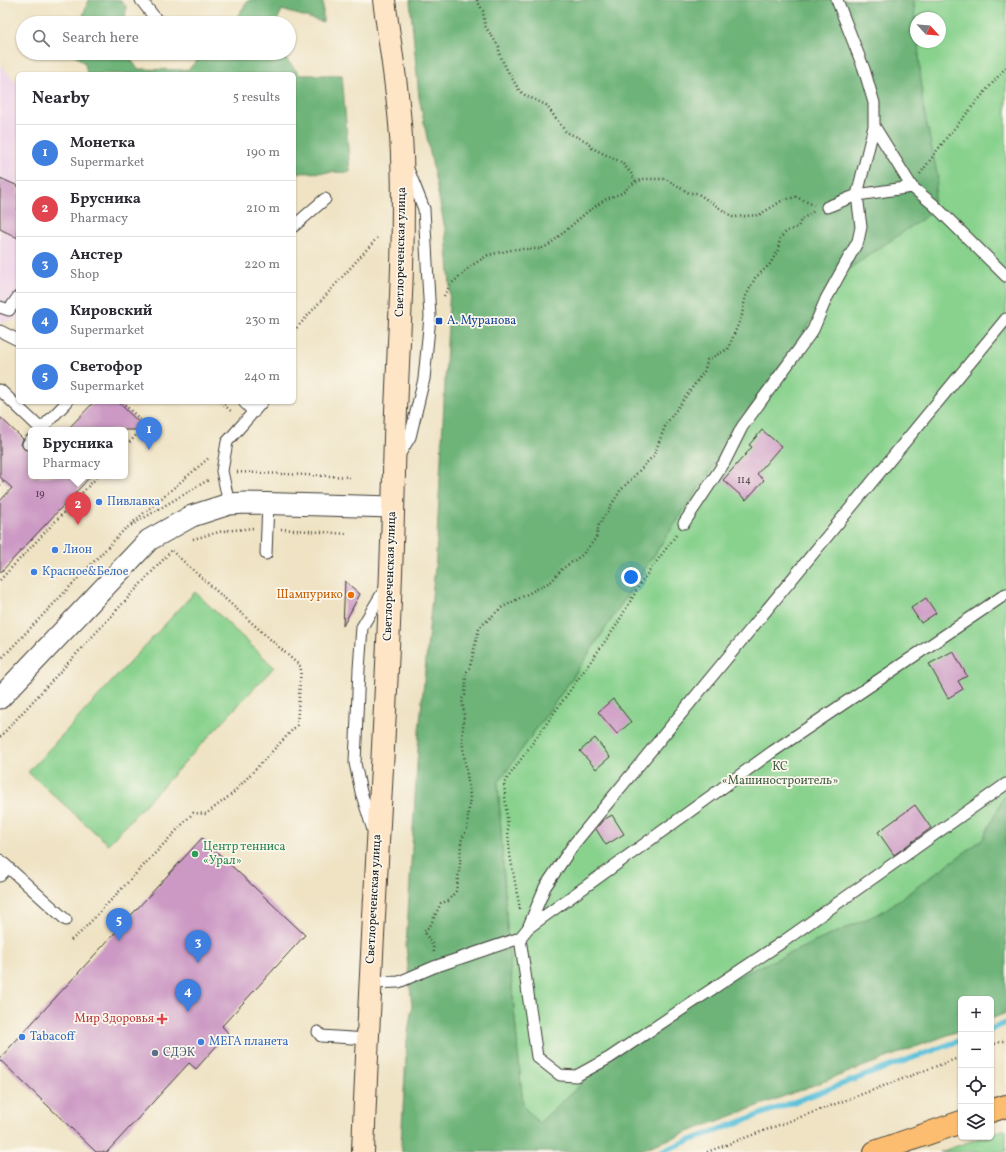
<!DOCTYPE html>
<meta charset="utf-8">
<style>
body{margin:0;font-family:Vollkorn,serif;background:#f7f7f7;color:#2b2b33}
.controls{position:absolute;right:12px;bottom:12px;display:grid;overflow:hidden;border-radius:6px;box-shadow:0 1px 3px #0004}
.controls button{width:36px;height:36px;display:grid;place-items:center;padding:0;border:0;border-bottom:1px solid #e1e1e2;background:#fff;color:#2b2b33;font:20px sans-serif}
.compass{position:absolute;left:910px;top:12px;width:36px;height:36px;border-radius:50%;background:#fff;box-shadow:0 1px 3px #0004;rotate:116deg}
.you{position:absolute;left:631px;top:577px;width:14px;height:14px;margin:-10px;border:3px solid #fff;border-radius:50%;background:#1a73e8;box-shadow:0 0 0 6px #1a73e833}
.badge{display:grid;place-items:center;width:26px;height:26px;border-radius:50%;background:#b5179e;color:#fff;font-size:13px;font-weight:700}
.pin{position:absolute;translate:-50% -33px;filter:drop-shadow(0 1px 2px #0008)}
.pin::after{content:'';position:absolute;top:21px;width:14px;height:12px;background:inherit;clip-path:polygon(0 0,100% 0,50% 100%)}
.popup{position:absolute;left:28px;top:427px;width:100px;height:52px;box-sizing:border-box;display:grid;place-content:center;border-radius:6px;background:#fff;filter:drop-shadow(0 1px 3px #0005);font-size:13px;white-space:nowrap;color:#7c7c81}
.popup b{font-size:15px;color:#2b2b33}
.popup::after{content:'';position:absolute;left:50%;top:100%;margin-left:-8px;border:8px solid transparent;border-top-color:#fff}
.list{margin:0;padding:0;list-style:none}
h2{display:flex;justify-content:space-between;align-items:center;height:52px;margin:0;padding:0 16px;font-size:17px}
h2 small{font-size:13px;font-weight:400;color:#7c7c81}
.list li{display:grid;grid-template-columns:26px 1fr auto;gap:12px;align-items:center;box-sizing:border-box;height:56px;padding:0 16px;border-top:1px solid #e1e1e2}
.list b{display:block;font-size:15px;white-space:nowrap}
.list p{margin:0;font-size:13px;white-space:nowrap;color:#7c7c81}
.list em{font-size:13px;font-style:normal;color:#7c7c81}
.icon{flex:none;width:22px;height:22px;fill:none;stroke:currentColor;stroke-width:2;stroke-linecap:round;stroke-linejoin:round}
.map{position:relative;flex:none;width:1006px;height:1152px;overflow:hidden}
.search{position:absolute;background:#fff;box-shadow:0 1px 3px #0004;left:16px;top:16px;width:280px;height:44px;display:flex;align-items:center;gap:10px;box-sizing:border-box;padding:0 14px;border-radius:22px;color:#7c7c81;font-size:15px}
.panel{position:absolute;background:#fff;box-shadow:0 1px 3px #0004;left:16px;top:72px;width:280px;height:332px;border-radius:6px}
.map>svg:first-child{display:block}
.built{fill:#edd0e8}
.green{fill:#89d28e;stroke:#527755;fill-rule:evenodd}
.forest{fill:#6eb479;stroke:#45684a}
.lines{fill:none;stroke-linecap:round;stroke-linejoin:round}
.stream{stroke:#5dc2db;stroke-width:5.5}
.building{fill:#cc99c4}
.service-casing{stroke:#3c3a35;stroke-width:13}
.minor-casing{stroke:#3c3a35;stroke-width:23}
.secondary-casing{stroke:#3c3a35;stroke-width:24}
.primary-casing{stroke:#3c3a35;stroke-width:24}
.path{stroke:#3c3a35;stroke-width:2.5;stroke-dasharray:1 3;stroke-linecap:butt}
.service{stroke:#fff;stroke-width:11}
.minor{stroke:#fff;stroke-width:21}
.secondary{stroke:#fee5c5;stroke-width:22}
.primary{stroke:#fcbd6f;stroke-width:22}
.transit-dot{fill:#1a4fb4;stroke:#fbf7ec;stroke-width:1.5}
.shop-dot{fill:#3f7fe0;stroke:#fbf7ec;stroke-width:1.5}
.food-dot{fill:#e8710a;stroke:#fbf7ec;stroke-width:1.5}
.leisure-dot{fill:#2e9e5b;stroke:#fbf7ec;stroke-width:1.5}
.health-dot{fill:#e0444e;stroke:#fbf7ec;stroke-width:1.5}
.service-dot{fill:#5c6f8a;stroke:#fbf7ec;stroke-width:1.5}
.labels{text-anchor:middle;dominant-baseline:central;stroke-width:3.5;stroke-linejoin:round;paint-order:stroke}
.number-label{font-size:10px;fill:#483b46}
.street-label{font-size:12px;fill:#1c1c1c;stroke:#fbf7ec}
.transit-label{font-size:12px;fill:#164399;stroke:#fbf7ec;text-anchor:start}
.shop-label{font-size:12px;fill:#366cbe;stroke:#fbf7ec;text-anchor:start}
.food-label{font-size:12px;fill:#c56008;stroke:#fbf7ec;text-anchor:end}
.park-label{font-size:12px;fill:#425c44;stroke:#fbf7ec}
.leisure-label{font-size:12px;fill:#27864d;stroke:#fbf7ec;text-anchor:start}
.health-label{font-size:12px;fill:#be3a42;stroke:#fbf7ec;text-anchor:end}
.service-label{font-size:12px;fill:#4e5e75;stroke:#fbf7ec;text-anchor:start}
</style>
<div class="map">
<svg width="1006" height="1152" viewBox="0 0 1006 1152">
<rect width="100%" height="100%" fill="#fbf7ec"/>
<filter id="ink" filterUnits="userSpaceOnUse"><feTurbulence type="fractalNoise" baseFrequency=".025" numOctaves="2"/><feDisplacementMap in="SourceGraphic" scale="8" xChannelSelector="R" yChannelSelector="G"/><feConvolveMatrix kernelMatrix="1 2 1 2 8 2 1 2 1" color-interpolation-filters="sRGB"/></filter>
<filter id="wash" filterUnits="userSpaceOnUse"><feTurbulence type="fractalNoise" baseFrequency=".012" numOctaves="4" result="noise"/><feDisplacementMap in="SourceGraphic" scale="16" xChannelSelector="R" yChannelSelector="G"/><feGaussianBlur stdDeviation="0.9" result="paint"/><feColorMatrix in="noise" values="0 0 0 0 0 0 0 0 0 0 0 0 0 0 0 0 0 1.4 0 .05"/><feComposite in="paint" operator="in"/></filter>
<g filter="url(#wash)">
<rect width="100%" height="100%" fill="#efe3c4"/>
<path class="built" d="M 0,64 L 18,84 L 18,319 L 0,323 Z"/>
<path class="green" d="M 824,0 L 1006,0 L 1006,895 L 560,1147 L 523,1106 L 508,943 L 498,783 L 573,677 L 716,462 L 737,427 L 808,326 L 832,277 ZM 916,18 L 940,18 L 940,42 L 916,42 Z
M 195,592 L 274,667 L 108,844 L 28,772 Z
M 1006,1129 L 1006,1152 L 940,1152 L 983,1137 L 991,1137 L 991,1134 Z"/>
<path class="forest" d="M 88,0 L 120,0 L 126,6 L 125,23 L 81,23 Z
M 249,0 L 323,0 L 323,22 L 282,10 L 276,23 L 232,23 Z
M 410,0 L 914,0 L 916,42 L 918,42 L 923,105 L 938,178 L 931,213 L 840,275 L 808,326 L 737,427 L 716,462 L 573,677 L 498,783 L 508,943 L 523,1106 L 539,1123 L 609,1058 L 714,987 L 882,912 L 983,839 L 1006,792 L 1006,1013 L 991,1019 L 991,999 L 961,999 L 961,1030 L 635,1152 L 402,1152 L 401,1143 L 407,1040 L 412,1006 L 406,946 L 419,732 L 436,556 L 450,285 L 446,234 L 419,97 Z
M 73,53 L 126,53 L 138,69 L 188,70 L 204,53 L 281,53 L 300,75 L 342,75 L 350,172 L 294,173 L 294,74 L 87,74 L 85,64 Z"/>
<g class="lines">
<path class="stream" d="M 991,1029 L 1006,1023
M 659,1152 L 961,1040"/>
</g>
<g id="blocks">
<path class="building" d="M 0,178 L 18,186 L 18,238 L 0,229 Z
M 94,402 L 118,402 L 147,430 L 67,430 Z
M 0,417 L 23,439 L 21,444 L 24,449 L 31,450 L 31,476 L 91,476 L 0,573 L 0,501 L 12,488 L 0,477 Z
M 762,430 L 781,446 L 757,474 L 764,480 L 746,500 L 723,480 L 752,447 L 749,445 Z
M 345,581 L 360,594 L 343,626 Z
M 926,598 L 936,613 L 921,623 L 911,608 Z
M 953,651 L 967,676 L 958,681 L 963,689 L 948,698 L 929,664 Z
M 613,699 L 631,722 L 617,734 L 598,712 Z
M 595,738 L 610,757 L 596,769 L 580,751 Z
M 915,805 L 931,828 L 894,855 L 878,832 Z
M 612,815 L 624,834 L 606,845 L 596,829 L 602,821 Z
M 202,838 L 305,935 L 222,1026 L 228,1033 L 196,1069 L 189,1063 L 107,1152 L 96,1152 L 0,1060 L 0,1058 Z"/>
</g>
</g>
<g filter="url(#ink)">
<use href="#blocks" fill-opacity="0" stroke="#3c3a35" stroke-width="1"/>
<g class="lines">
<defs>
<path id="service" d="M 141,0 L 159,23
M 837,0 L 864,69 L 874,103 L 874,126 L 912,187 L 933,204 L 1006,276
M 827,207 L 857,195 L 912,187
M 294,226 L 325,199
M 0,307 L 9,310 L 18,297
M 0,331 L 18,340
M 0,390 L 41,429
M 244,402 L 254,412
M 40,430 L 67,402
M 28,444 L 31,440
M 398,457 L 410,437 L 424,379 L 430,317 L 424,209 L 408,169
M 229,504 L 222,471 L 227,442 L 262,402
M 684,523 L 724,463 L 742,427 L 813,330 L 826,299 L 858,241 L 861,227 L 857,195 L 874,126
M 266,554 L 268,503
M 1006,594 L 772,752 L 528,928 L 520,938 L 537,1057 L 560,1075 L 576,1076 L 609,1058 L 784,941 L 1006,784
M 373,830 L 361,792 L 355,763 L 359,669 L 362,627 L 387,585
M 0,860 L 66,920
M 0,876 L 8,867
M 528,928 L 545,887 L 574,844 L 1006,319
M 371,983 L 399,982 L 434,967 L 520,938
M 318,1032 L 321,1036 L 367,1039"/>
<path id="minor" d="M 0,698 L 149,540 L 192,516 L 229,504 L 246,503 L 393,507"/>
<path id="secondary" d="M 363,1152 C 371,926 389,700 394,474 C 396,368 406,262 402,155 C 400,103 391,52 384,0"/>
<path id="primary" d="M 991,1111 L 1006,1106
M 875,1152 L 961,1122"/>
</defs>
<use href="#service" class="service-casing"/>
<use href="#minor" class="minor-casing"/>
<use href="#secondary" class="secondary-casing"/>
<use href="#primary" class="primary-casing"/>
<path class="path" d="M 477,0 L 483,11 L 485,26 L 499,47 L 499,53 L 506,68 L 519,90 L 525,95 L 546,105 L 566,132 L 586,141 L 592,148 L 621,162 L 631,173 L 636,182
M 920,174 L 947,137 L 1006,67
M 444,296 L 450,285 L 471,266 L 488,255 L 516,249 L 541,249 L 549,245 L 587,212 L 606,199 L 622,193 L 632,184 L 643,179 L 666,179 L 689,193 L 697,193 L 733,217 L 759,215 L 783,200 L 796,197 L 814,205
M 294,331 L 377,238
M 122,402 L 146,425 L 125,447
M 221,402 L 232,412
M 237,472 L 352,477
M 0,485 L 4,481
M 131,524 L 210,457
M 281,529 L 348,534
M 193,539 L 223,531 L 254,528
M 0,580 L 98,476
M 0,660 L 125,529 L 210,479
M 0,737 L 172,550
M 520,909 L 510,855 L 504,783 L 616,626 L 642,581 L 677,534
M 71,940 L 80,933 L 193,813 L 206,814 L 232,794 L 297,725 L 301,667 L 172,551
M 434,952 L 433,946 L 424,931 L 430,926 L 441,903 L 448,901 L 456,891 L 460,866 L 461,841 L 467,829 L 470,796 L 462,740 L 464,713 L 462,699 L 465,695 L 466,673 L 470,667 L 479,628 L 501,608 L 552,581 L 562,569 L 582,555 L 596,538 L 599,525 L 620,491 L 654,455 L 666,424 L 705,370 L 707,360 L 728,349 L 742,315 L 745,298 L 755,278 L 770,264 L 778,250 L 780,238 L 787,231 L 798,227 L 801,220 L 814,211
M 991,1045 L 1006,1040
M 707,1152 L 961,1057"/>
<use href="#service" class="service"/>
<use href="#minor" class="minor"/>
<use href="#secondary" class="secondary"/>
<use href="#primary" class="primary"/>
</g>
</g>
<rect class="transit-dot" x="435" y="317" width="8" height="8" rx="2"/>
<g class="shop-dot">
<circle cx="99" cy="502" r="4"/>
<circle cx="55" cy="550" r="4"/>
<circle cx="34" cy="572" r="4"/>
<circle cx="22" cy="1037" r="4"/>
<circle cx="201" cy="1042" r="4"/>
</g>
<circle class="food-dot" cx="351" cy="595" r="4"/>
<circle class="leisure-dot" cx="195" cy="854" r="4"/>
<path class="health-dot" d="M160 1013h4v4h4v4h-4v4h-4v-4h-4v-4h4z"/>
<circle class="service-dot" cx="155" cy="1053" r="4"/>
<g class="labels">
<g class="number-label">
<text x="744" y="480">114</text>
<text x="40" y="494">19</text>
</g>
<g class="street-label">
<text transform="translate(401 252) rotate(-89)">Светлореченская улица</text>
<text transform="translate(390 576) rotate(-88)">Светлореченская улица</text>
<text transform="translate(374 899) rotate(-87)">Светлореченская улица</text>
</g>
<g class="transit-label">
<text x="447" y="321">А. Муранова</text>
</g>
<g class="shop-label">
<text x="107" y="502">Пивлавка</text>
<text x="63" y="550">Лион</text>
<text x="42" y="572">Красное&amp;Белое</text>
<text x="30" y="1037">Tabacoff</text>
<text x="209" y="1042">МЕГА планета</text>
</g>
<g class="food-label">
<text x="343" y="595">Шампурико</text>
</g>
<g class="park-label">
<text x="780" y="767">КС<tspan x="780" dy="14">«Машиностроитель»</tspan></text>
</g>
<g class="leisure-label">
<text x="203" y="847">Центр тенниса<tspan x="203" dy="14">«Урал»</tspan></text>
</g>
<g class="health-label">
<text x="154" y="1019">Мир Здоровья</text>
</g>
<g class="service-label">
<text x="163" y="1053">СДЭК</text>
</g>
</g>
</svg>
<div class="controls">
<button>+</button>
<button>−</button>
<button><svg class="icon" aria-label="locate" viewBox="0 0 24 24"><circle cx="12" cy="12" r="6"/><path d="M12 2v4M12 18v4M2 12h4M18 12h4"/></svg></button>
<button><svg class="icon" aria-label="layers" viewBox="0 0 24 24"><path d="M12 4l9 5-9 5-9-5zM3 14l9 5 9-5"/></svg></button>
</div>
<svg class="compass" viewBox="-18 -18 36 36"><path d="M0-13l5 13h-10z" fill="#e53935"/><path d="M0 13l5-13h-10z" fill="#7c7c81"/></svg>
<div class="you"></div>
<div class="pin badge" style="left:149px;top:450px;background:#3f7fe0">1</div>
<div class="pin badge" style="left:78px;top:525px;background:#e0444e">2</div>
<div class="popup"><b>Брусника</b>Pharmacy</div>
<div class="pin badge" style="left:198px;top:963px;background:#3f7fe0">3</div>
<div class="pin badge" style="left:188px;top:1012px;background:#3f7fe0">4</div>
<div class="pin badge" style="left:119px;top:941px;background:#3f7fe0">5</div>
<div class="search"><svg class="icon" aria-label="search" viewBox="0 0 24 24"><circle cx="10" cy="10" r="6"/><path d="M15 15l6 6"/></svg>Search here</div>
<section class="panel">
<h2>Nearby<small>5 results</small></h2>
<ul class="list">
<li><span class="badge" style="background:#3f7fe0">1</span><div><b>Монетка</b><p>Supermarket</p></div><em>190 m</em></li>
<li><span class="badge" style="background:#e0444e">2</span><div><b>Брусника</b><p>Pharmacy</p></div><em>210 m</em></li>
<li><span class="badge" style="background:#3f7fe0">3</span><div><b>Анстер</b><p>Shop</p></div><em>220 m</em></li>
<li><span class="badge" style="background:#3f7fe0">4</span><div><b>Кировский</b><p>Supermarket</p></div><em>230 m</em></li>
<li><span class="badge" style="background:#3f7fe0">5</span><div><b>Светофор</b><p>Supermarket</p></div><em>240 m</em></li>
</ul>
</section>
</div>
